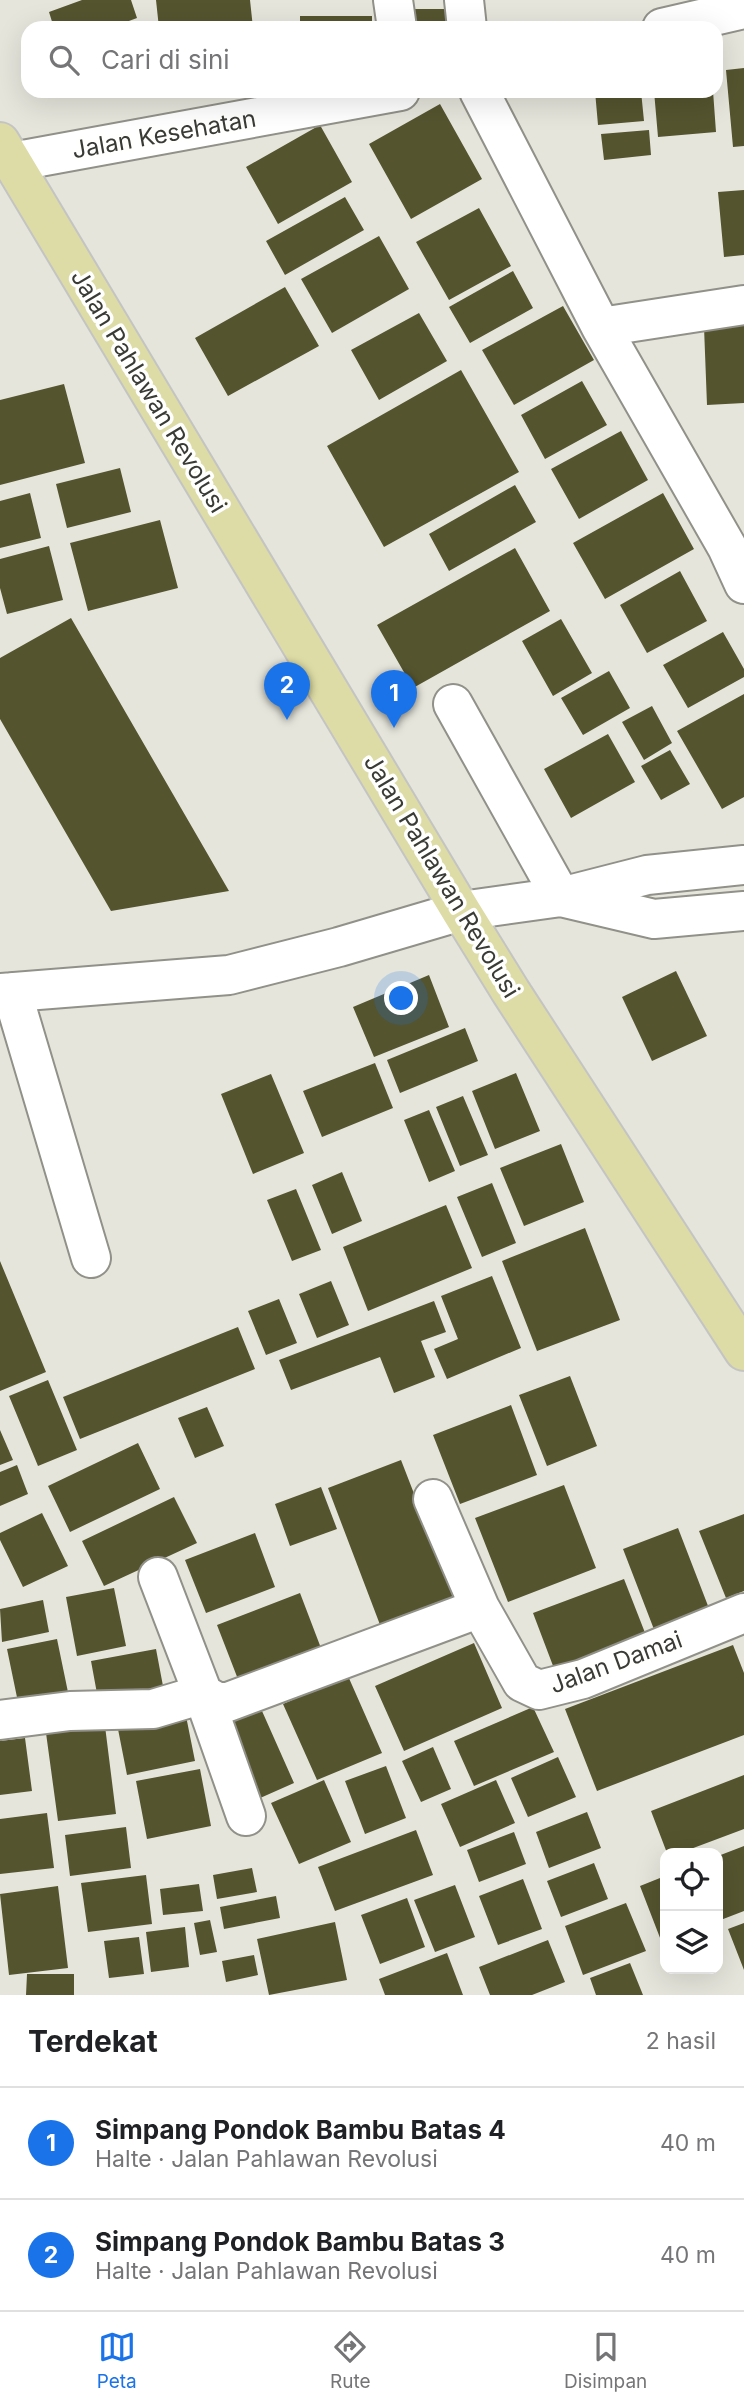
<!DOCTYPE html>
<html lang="id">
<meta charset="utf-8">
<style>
body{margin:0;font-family:Inter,sans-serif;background:#f6f6f6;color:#202124}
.controls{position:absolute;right:21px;bottom:21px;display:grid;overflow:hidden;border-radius:14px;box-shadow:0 7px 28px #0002}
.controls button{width:63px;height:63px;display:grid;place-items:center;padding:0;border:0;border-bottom:2px solid #e0e0e0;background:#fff;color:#202124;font:35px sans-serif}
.you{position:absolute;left:402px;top:999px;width:24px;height:24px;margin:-18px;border:5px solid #fff;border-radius:50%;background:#1a73e8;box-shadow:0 0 0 10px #1a73e833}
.badge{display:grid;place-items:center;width:46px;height:46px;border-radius:50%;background:#1a73e8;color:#fff;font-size:23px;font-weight:700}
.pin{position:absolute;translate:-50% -58px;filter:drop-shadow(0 2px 4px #0008)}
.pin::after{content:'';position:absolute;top:37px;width:24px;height:21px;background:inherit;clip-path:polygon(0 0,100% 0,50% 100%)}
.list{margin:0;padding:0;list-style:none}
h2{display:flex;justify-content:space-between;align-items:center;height:91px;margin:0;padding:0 28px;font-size:30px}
h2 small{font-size:23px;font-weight:400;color:#757577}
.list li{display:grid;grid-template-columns:46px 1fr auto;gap:21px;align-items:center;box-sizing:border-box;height:112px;padding:0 28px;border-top:2px solid #e0e0e0}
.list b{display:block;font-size:26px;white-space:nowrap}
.list p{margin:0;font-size:23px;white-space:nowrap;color:#757577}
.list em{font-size:23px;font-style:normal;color:#757577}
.icon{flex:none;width:38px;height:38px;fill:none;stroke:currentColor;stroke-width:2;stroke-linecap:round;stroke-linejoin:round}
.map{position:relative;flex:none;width:744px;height:1995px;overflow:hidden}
.search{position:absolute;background:#fff;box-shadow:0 7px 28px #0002;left:21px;right:21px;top:21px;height:77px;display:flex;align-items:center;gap:18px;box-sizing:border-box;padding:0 24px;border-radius:21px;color:#757577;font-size:26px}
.sheet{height:315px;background:#fff}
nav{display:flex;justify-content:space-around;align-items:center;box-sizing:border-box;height:98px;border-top:2px solid #e0e0e0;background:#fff;font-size:19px;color:#757577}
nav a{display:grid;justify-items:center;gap:4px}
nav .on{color:#1a73e8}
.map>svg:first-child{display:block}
.building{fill:#54542f}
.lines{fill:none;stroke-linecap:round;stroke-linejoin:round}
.minor-casing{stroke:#919189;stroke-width:42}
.major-casing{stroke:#c4c4c3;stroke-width:42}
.minor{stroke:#fff;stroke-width:38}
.major{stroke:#dddca6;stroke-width:38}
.labels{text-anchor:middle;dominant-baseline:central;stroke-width:7;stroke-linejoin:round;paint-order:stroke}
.street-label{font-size:24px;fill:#3a3a37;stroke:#fffffe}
</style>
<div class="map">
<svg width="744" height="1995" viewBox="0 0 744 1995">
<rect width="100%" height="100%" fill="#e5e5dc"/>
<path class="building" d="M 82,0 L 131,0 L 137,18 L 110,28 L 54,28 L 49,12 Z
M 156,0 L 250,0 L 253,28 L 159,28 Z
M 404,9 L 450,9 L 450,28 L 404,28 Z
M 300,16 L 372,16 L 372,28 L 300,28 Z
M 744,68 L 744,146 L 733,147 L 726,70 Z
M 595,91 L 641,91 L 644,121 L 598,125 Z
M 654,91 L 713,91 L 716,132 L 658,137 Z
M 440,104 L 482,179 L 411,219 L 369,144 Z
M 320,125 L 352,182 L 278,224 L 246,167 Z
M 649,130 L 651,155 L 604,160 L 601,134 Z
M 744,190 L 744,255 L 724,257 L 718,192 Z
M 345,197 L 364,230 L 285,275 L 266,241 Z
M 479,208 L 511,266 L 449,300 L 416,242 Z
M 379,236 L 409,289 L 332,333 L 301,279 Z
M 513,271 L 533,308 L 470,343 L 449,307 Z
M 285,287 L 319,346 L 228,396 L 195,338 Z
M 563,306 L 594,360 L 514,405 L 482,350 Z
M 419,313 L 447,361 L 379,400 L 351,350 Z
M 744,325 L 744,403 L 707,405 L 704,327 Z
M 461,370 L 519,472 L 384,547 L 327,446 Z
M 582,381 L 607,425 L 545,459 L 521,415 Z
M 64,384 L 85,463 L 0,485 L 0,400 Z
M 621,431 L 648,480 L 579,519 L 551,469 Z
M 120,468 L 131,512 L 67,528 L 56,484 Z
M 515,485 L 536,522 L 449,571 L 429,534 Z
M 30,493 L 41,538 L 0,548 L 0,501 Z
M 663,493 L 694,549 L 605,599 L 573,543 Z
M 160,520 L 178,588 L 88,611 L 70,543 Z
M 49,546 L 63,600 L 7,614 L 0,588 L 0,559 Z
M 515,548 L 550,611 L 413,688 L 377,625 Z
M 680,571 L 707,621 L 647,653 L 620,605 Z
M 71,618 L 229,891 L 111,911 L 0,719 L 0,658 Z
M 561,619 L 592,673 L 553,696 L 522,641 Z
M 723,632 L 744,669 L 744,677 L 688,708 L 663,665 Z
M 609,671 L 630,708 L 583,735 L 561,698 Z
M 744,694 L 744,797 L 722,809 L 677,731 Z
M 652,706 L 672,743 L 644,760 L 622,722 Z
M 608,734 L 635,782 L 571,818 L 544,769 Z
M 670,750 L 690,784 L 661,800 L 641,766 Z
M 676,971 L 707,1036 L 652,1061 L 622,997 Z
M 429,975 L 449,1027 L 374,1057 L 353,1007 Z
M 465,1028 L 478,1061 L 400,1093 L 387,1060 Z
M 375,1063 L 393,1108 L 322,1137 L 303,1091 Z
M 516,1073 L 540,1131 L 495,1149 L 472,1091 Z
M 271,1074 L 304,1153 L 253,1174 L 221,1094 Z
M 463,1096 L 488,1155 L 460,1166 L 436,1107 Z
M 429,1110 L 455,1171 L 429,1182 L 404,1120 Z
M 561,1144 L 584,1202 L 524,1226 L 500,1168 Z
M 342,1172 L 362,1221 L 332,1234 L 312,1185 Z
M 492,1183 L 516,1243 L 482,1257 L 457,1197 Z
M 296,1189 L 321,1250 L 292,1261 L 267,1200 Z
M 446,1205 L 472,1268 L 368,1311 L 343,1247 Z
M 585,1228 L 620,1320 L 537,1351 L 502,1261 Z
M 0,1261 L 46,1372 L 0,1391 Z
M 492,1276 L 521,1348 L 447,1379 L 434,1349 L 458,1339 L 441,1296 Z
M 331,1281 L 349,1325 L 317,1338 L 299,1294 Z
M 279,1299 L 297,1343 L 266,1355 L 248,1311 Z
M 434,1301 L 446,1332 L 421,1341 L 435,1377 L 394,1393 L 380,1357 L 291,1390 L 279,1360 Z
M 238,1327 L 255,1369 L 80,1439 L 63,1397 Z
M 570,1376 L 597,1446 L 547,1466 L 519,1395 Z
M 48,1380 L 77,1450 L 38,1466 L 9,1396 Z
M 511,1405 L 537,1475 L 460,1504 L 433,1435 Z
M 207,1407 L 224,1446 L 195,1458 L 178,1418 Z
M 0,1430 L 13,1460 L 0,1465 Z
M 138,1443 L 160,1489 L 70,1532 L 48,1486 Z
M 401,1460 L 456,1602 L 382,1630 L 328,1488 Z
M 17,1465 L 28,1494 L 0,1506 L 0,1472 Z
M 564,1485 L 596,1568 L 508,1602 L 475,1518 Z
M 321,1487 L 337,1529 L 290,1546 L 275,1504 Z
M 174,1497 L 197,1543 L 104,1586 L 82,1541 Z
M 42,1513 L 68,1566 L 23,1587 L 0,1540 L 0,1533 Z
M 744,1514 L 744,1591 L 726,1598 L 699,1531 Z
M 678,1528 L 710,1611 L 655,1632 L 623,1549 Z
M 255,1533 L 275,1587 L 206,1613 L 185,1560 Z
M 624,1579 L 649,1643 L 558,1679 L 533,1613 Z
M 114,1588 L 126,1646 L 77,1656 L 66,1597 Z
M 300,1593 L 324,1656 L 241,1687 L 217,1625 Z
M 43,1600 L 49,1632 L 2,1642 L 0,1609 Z
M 57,1639 L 69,1697 L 19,1707 L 7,1649 Z
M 474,1643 L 502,1708 L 404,1751 L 375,1686 Z
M 733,1645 L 744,1673 L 744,1735 L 597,1791 L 565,1709 Z
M 156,1649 L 163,1686 L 98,1699 L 91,1661 Z
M 348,1676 L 382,1753 L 317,1780 L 283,1704 Z
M 258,1702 L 294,1783 L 249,1803 L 213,1722 Z
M 533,1707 L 554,1752 L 474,1786 L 454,1741 Z
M 185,1711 L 195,1761 L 127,1775 L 117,1724 Z
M 105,1726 L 116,1814 L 58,1821 L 46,1733 Z
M 25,1738 L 32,1791 L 0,1795 L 0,1741 Z
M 433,1747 L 451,1789 L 421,1802 L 402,1761 Z
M 558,1757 L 576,1797 L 528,1817 L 511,1778 Z
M 386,1766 L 406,1818 L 365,1834 L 345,1781 Z
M 200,1769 L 211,1826 L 147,1839 L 136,1781 Z
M 744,1775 L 744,1829 L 680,1853 L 667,1853 L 651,1811 Z
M 324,1780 L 351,1842 L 299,1864 L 271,1803 Z
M 496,1780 L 515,1823 L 460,1847 L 441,1804 Z
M 587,1812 L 601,1848 L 549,1868 L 536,1832 Z
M 47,1813 L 54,1868 L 0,1874 L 0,1819 Z
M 126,1827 L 131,1868 L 70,1876 L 65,1835 Z
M 416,1830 L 433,1875 L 335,1911 L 318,1867 Z
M 514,1832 L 526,1864 L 479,1882 L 467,1850 Z
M 744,1846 L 744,1911 L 718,1921 L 718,1856 Z
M 594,1863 L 608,1899 L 561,1917 L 547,1881 Z
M 252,1868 L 257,1892 L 217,1899 L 213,1875 Z
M 146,1875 L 152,1924 L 88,1932 L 81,1883 Z
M 665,1876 L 665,1941 L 662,1943 L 640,1886 Z
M 523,1879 L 542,1929 L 498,1945 L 479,1896 Z
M 199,1884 L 203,1911 L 163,1915 L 160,1889 Z
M 455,1885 L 475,1937 L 435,1952 L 414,1900 Z
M 58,1886 L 68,1968 L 9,1975 L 0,1894 Z
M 276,1896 L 280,1918 L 224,1929 L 220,1907 Z
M 407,1898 L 425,1947 L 380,1964 L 361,1915 Z
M 626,1903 L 646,1951 L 583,1975 L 565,1926 Z
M 210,1920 L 217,1952 L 200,1955 L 194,1923 Z
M 335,1922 L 347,1980 L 269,1995 L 257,1939 Z
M 744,1923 L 744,1970 L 728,1929 Z
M 185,1927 L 189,1967 L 151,1972 L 146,1932 Z
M 139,1937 L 144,1974 L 109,1978 L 104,1941 Z
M 548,1940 L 565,1982 L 532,1995 L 490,1995 L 479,1967 Z
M 447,1953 L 463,1995 L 385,1995 L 379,1979 Z
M 254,1955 L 258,1975 L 226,1982 L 222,1961 Z
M 630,1963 L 643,1995 L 596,1995 L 590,1978 Z
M 27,1974 L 74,1974 L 74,1995 L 26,1995 Z"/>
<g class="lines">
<defs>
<path id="minor" d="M 393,0 L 397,28
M 464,0 L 467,28
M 662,28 L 744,9
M 479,91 L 601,327 L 727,547 L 744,584
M 12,162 L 400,91
M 601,327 L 744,305
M 453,704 L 561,897 L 654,919 L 744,911
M 12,992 L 91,1258
M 0,993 L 229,975 L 339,947 L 461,911 L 561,897 L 647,875 L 744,865
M 433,1499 L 480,1608 L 522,1682 L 539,1690 L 583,1679 L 744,1613
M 158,1577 L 203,1694 L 217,1702 L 228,1702 L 480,1608
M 0,1720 L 70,1711 L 153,1709 L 203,1694 L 246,1816"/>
<path id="major" d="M 0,142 L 461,911 L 511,992 L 744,1351"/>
</defs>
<use href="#minor" class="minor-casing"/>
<use href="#major" class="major-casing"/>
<use href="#minor" class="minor"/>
<use href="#major" class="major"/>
</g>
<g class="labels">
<g class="street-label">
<text transform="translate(164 134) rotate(-10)">Jalan Kesehatan</text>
<text transform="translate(149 391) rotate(59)">Jalan Pahlawan Revolusi</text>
<text transform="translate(442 876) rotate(59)">Jalan Pahlawan Revolusi</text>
<text transform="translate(616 1662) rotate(-20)">Jalan Damai</text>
</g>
</g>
</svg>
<div class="controls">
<button><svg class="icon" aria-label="locate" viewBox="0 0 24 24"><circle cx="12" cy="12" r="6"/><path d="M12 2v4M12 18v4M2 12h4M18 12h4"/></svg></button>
<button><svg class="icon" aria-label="layers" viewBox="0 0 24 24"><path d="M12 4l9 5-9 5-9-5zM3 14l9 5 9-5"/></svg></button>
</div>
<div class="you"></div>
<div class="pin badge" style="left:394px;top:728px">1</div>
<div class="pin badge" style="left:287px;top:720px">2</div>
<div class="search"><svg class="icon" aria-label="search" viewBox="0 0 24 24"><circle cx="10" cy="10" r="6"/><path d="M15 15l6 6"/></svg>Cari di sini</div>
</div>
<section class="sheet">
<h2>Terdekat<small>2 hasil</small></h2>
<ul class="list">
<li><span class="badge">1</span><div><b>Simpang Pondok Bambu Batas 4</b><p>Halte · Jalan Pahlawan Revolusi</p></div><em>40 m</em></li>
<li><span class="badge">2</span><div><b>Simpang Pondok Bambu Batas 3</b><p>Halte · Jalan Pahlawan Revolusi</p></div><em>40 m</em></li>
</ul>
</section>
<nav>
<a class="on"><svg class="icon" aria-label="map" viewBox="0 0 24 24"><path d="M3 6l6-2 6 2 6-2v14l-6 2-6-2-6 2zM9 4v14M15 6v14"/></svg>Peta</a>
<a><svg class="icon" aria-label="directions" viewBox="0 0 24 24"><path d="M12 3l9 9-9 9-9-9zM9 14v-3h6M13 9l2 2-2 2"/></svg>Rute</a>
<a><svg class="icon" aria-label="saved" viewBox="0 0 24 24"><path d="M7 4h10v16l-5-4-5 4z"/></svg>Disimpan</a>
</nav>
